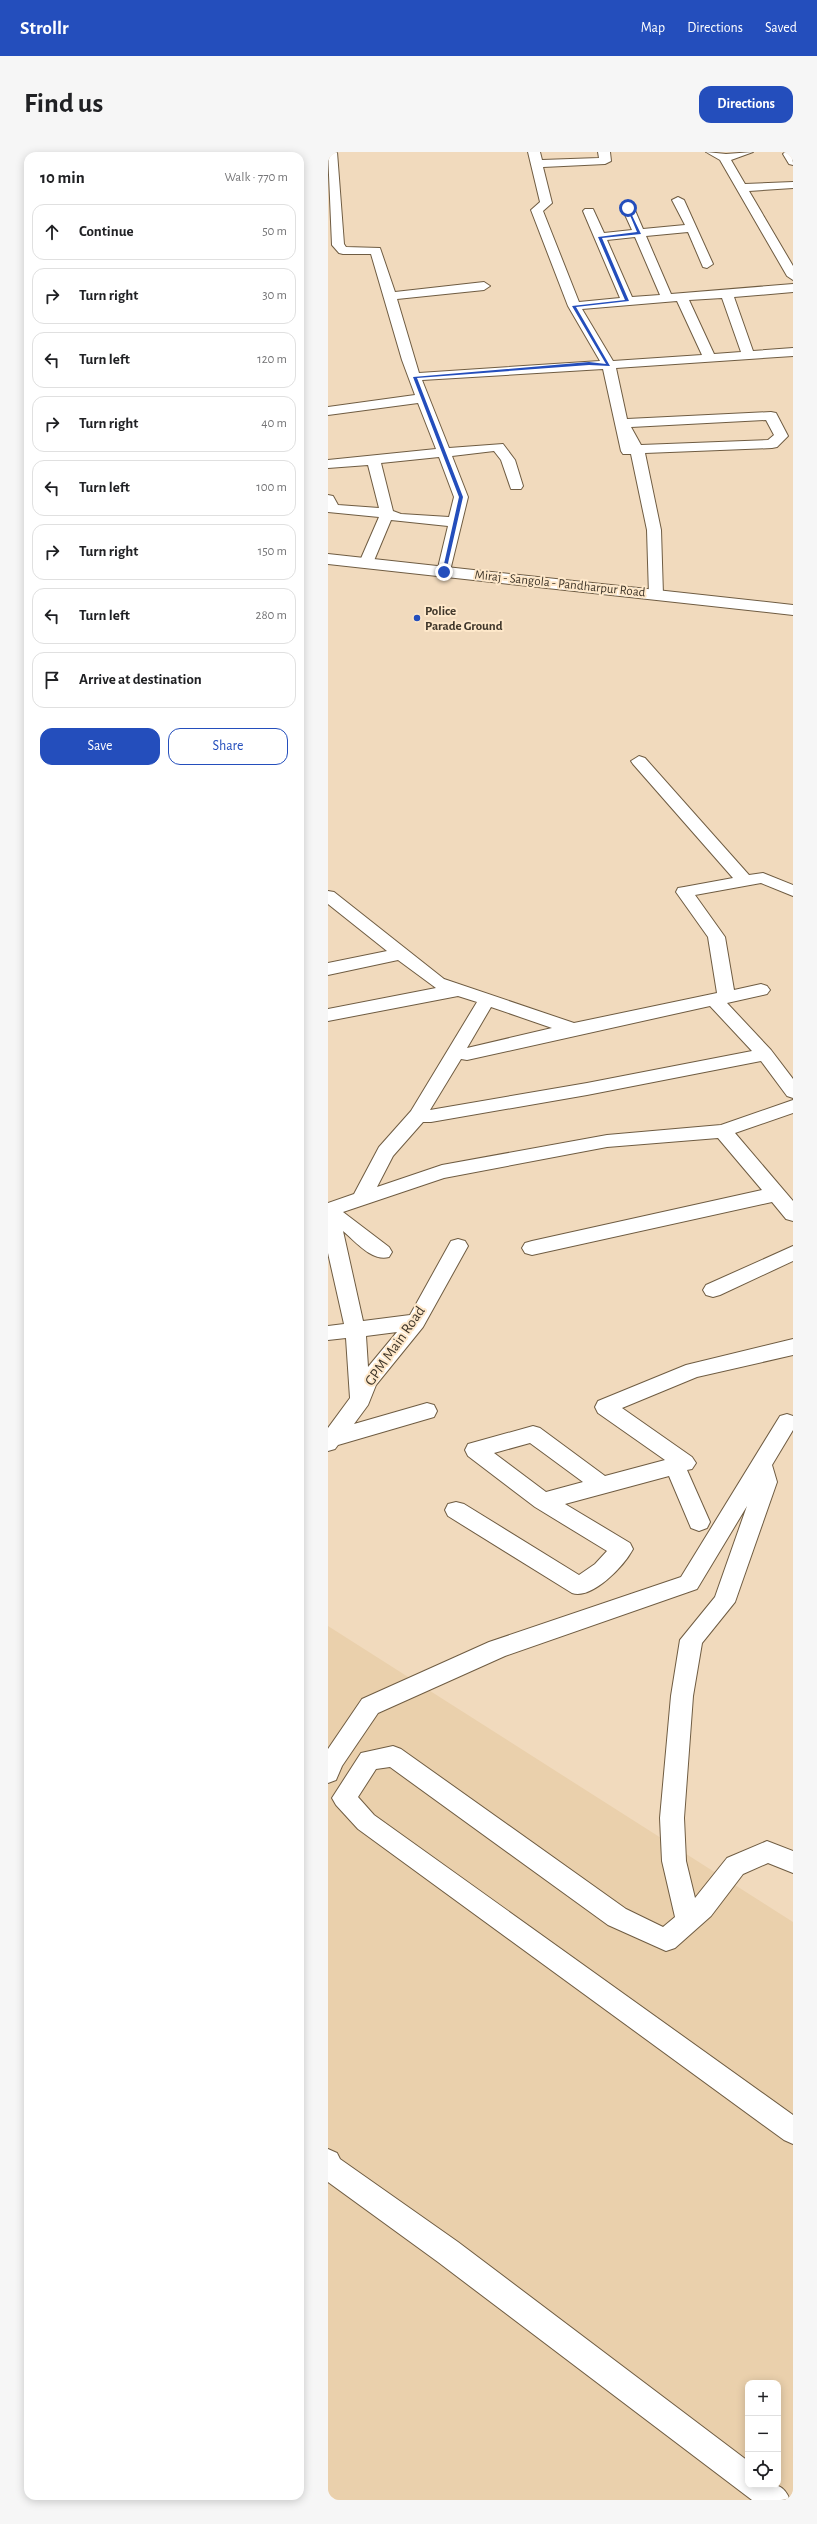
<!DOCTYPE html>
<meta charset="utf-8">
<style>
body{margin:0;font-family:"Alegreya Sans",sans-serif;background:#f6f6f6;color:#202124}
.controls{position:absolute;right:12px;bottom:12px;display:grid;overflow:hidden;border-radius:8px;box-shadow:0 2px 10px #0003}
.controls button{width:36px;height:36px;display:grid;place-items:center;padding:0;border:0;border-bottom:1px solid #e0e0e0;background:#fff;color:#202124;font:20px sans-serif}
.stop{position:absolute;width:12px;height:12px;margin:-9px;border:3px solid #244ebc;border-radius:50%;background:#fff}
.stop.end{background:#244ebc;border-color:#fff;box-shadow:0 1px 4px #0008}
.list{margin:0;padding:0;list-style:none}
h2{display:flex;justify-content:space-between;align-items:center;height:52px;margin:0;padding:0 16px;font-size:17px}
h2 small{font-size:13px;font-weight:400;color:#757577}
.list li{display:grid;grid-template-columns:26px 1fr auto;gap:12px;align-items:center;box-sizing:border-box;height:56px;margin:0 8px 8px;padding:0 8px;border:1px solid #e0e0e0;border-radius:12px}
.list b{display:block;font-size:15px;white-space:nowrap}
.list em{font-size:13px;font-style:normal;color:#757577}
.actions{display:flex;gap:8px;padding:12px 16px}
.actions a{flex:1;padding:9px 0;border:1px solid #244ebc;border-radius:12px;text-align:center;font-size:14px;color:#244ebc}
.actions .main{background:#244ebc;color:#fff}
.icon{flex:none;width:22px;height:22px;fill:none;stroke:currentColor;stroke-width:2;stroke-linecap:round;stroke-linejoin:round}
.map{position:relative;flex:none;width:465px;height:2348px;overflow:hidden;border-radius:12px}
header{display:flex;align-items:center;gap:24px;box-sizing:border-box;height:56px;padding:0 20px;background:#244ebc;color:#fff}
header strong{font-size:19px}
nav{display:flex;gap:22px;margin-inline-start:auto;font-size:14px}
.intro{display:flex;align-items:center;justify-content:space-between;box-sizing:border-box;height:96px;padding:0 24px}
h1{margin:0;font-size:28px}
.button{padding:10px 18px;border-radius:12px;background:#244ebc;color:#fff;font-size:14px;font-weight:700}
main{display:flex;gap:24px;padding:0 24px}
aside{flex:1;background:#fff;border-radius:12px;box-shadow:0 2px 10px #0003}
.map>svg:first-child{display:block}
.built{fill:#ead0ac;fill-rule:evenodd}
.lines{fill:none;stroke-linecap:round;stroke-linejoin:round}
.minor-casing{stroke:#6f5c42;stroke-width:2}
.highway-casing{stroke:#6f5c42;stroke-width:2}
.minor{fill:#fff;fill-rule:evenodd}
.highway{fill:#fff;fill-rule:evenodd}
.route{fill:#244ebc}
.poi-dot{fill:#244ebc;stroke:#fee8ca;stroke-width:1.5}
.labels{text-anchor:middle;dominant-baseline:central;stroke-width:4;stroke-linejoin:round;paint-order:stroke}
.far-street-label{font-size:13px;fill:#40372b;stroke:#fee8ca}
.far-poi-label{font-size:13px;font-weight:bold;fill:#40372b;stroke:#fee8ca;text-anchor:start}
.street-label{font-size:15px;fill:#40372b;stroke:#fee8ca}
</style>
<header>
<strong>Strollr</strong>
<nav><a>Map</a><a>Directions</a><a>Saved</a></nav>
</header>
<div class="intro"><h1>Find us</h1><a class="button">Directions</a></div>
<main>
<aside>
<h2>10 min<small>Walk · 770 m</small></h2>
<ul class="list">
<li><svg class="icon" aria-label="ahead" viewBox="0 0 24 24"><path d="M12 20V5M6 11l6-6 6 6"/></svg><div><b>Continue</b></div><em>50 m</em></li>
<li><svg class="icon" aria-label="right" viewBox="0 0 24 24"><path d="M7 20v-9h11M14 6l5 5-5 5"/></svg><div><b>Turn right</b></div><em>30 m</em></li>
<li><svg class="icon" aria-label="left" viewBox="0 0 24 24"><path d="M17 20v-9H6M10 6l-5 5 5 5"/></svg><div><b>Turn left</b></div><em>120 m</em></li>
<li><svg class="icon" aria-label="right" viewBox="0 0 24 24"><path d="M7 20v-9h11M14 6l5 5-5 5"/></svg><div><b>Turn right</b></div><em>40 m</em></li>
<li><svg class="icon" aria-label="left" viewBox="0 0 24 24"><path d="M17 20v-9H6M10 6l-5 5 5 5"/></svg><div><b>Turn left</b></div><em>100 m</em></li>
<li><svg class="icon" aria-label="right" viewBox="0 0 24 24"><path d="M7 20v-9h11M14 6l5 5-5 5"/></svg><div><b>Turn right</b></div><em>150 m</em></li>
<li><svg class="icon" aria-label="left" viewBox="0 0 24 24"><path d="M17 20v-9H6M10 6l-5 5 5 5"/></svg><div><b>Turn left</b></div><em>280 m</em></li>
<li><svg class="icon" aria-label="arrive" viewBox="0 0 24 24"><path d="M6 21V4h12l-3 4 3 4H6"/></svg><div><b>Arrive at destination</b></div></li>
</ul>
<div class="actions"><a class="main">Save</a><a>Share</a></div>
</aside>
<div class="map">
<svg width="465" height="2348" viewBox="0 0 465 2348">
<rect width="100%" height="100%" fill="#f1dabd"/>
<path class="built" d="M 0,1474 L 465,1770 L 465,2348 L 0,2348 ZM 420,2231 L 450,2231 L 450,2333 L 420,2333 Z"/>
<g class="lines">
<defs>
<path id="minor" d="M 0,0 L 9,0 L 16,92 L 18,95 L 52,96 L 67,140 L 156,130 L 162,134 L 156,138 L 69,147 L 91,221 L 272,209 L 240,154 L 203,58 L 212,50 L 200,0 L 212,0 L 214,8 L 271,6 L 270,0 L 282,0 L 283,9 L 277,12 L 215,15 L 224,51 L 215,59 L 251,150 L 292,146 L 255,59 L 257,57 L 265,57 L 276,81 L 304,78 L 294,56 L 300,53 L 306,56 L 315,77 L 357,73 L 344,48 L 350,45 L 356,48 L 385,112 L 379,116 L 375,115 L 360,80 L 318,84 L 343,142 L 465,132 L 465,140 L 406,145 L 425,199 L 465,196 L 465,204 L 288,216 L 299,267 L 443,260 L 448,261 L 460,284 L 449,295 L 444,296 L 317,301 L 333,378 L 335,443 L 333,446 L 323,446 L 321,443 L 319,378 L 303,302 L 295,302 L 293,299 L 275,217 L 94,228 L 121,296 L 175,292 L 187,308 L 195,334 L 193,337 L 183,337 L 173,308 L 166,299 L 124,304 L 140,345 L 121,423 L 116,424 L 109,420 L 120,374 L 63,368 L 45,411 L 43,414 L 33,414 L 31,411 L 51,365 L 0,360 L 0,343 L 5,344 L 10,353 L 51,356 L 40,313 L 0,316 L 0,308 L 108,297 L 90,251 L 0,263 L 0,255 L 87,243 L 74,208 L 43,102 L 15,102 L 11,101 L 4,93 ZM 307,85 L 332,143 L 304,145 L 279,88 ZM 394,146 L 413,200 L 386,202 L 361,148 ZM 349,149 L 374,203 L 285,209 L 254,157 ZM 438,268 L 446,283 L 440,288 L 313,293 L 303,275 ZM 111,305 L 126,345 L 121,365 L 73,362 L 65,359 L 53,311 Z
M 378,0 L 398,2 L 425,0 L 403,8 L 417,32 L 465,30 L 465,36 L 421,39 L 465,114 L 465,128 L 459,124 L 392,8 Z
M 457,0 L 465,0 L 465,13 L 461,12 L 455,2 Z
M 311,604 L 317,606 L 421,723 L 435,721 L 465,733 L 465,744 L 433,731 L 367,743 L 397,785 L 406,838 L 433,832 L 439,834 L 442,838 L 439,842 L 399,851 L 443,898 L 465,927 L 465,946 L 459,944 L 433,909 L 259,943 L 103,970 L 95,970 L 65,1004 L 49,1035 L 114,1013 L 279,983 L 393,973 L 465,948 L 465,961 L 407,981 L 465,1049 L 465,1069 L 458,1067 L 444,1050 L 204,1103 L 197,1101 L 194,1096 L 197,1091 L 204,1089 L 434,1038 L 390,986 L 279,995 L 116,1026 L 15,1060 L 61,1095 L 64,1100 L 61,1105 C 44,1110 27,1089 15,1079 L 35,1169 L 82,1163 L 123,1089 L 130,1087 L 137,1089 L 140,1094 L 95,1175 L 48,1233 L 40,1253 L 26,1272 L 99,1251 L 106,1253 L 109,1259 L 106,1265 L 10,1293 L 7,1297 L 0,1299 L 0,1276 L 22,1246 L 18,1186 L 0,1188 L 0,1174 L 16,1172 L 0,1101 L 0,1051 L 26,1042 L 51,995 L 83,959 L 149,850 L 130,844 L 0,869 L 0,857 L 108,836 L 70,808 L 0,823 L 0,811 L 59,799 L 0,752 L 0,739 L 6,740 L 116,827 L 246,871 L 389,841 L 380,785 L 348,740 L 350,736 L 356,735 L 405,726 L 305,612 L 303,609 ZM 382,854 L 424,899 L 259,931 L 102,958 L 133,907 L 139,908 ZM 163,855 L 224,876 L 139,896 ZM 69,1180 L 40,1215 L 38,1184 Z
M 465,1094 L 465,1109 L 392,1143 L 385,1145 L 378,1143 L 375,1138 L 378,1133 Z
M 465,1187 L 465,1203 L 369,1225 L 294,1256 L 364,1305 L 368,1311 L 364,1317 L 359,1318 L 382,1370 L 379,1376 L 371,1379 L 363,1376 L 341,1324 L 237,1352 L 302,1391 L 305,1397 C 296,1414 264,1448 244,1441 L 120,1364 L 117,1358 L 120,1352 L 128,1350 L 136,1352 L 251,1423 L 267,1412 L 279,1399 L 207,1355 L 140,1304 L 137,1298 L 140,1292 L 205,1274 L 212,1276 L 277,1324 L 337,1308 L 270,1261 L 267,1255 L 270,1249 L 358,1213 ZM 202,1291 L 255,1330 L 218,1340 L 166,1301 Z
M 459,1262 L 465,1264 L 465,1278 L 444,1313 L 449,1330 L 407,1450 L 374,1491 L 365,1544 L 356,1666 L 358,1709 L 367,1746 L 399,1706 L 439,1689 L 465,1699 L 465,1721 L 440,1711 L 415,1722 L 383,1764 L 347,1796 L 338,1799 L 280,1773 L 62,1615 L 48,1617 L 30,1645 L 46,1663 L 465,1963 L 465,1992 L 456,1988 L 30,1677 L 8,1653 L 4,1646 L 33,1601 L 65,1594 L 73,1597 L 298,1757 L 335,1775 L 347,1765 L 334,1709 L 332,1666 L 343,1544 L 352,1488 L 387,1445 L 419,1354 L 369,1437 L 177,1504 L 50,1561 L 14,1614 L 8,1628 L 0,1631 L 0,1597 L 34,1547 L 161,1490 L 353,1425 L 452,1264 Z
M 0,1997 L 9,2001 L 12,2007 L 130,2090 L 420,2309 L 420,2333 C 441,2333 454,2327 462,2348 L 424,2348 L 110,2110 L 0,2030 Z"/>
<path id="highway" d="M 0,402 L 465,453 L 465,463 L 0,412 Z"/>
</defs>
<use href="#minor" class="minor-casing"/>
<use href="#highway" class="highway-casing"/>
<use href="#minor" class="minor"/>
<use href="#highway" class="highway"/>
</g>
<path class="route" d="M 300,55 L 313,82 L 274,86 L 301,149 L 248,155 L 282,214 L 261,213 L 89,226 L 135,345 L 118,420 L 114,421 L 131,345 L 85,225 L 261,210 L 278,212 L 244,154 L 297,148 L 270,85 L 309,80 L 299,56 Z"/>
<circle class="poi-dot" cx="89" cy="466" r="4"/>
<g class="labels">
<g class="far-street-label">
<text transform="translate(232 432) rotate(6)">Miraj - Sangola - Pandharpur Road</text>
</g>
<g class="far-poi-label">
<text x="97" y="459">Police<tspan x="97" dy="15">Parade Ground</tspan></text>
</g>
<g class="street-label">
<text transform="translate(67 1194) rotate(-55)">GPM Main Road</text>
</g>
</g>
</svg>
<div class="controls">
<button>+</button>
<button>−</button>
<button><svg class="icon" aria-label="locate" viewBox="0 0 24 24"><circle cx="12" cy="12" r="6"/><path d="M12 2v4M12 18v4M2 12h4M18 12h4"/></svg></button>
</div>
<div class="stop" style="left:300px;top:56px"></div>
<div class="stop end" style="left:116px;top:420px"></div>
</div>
</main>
